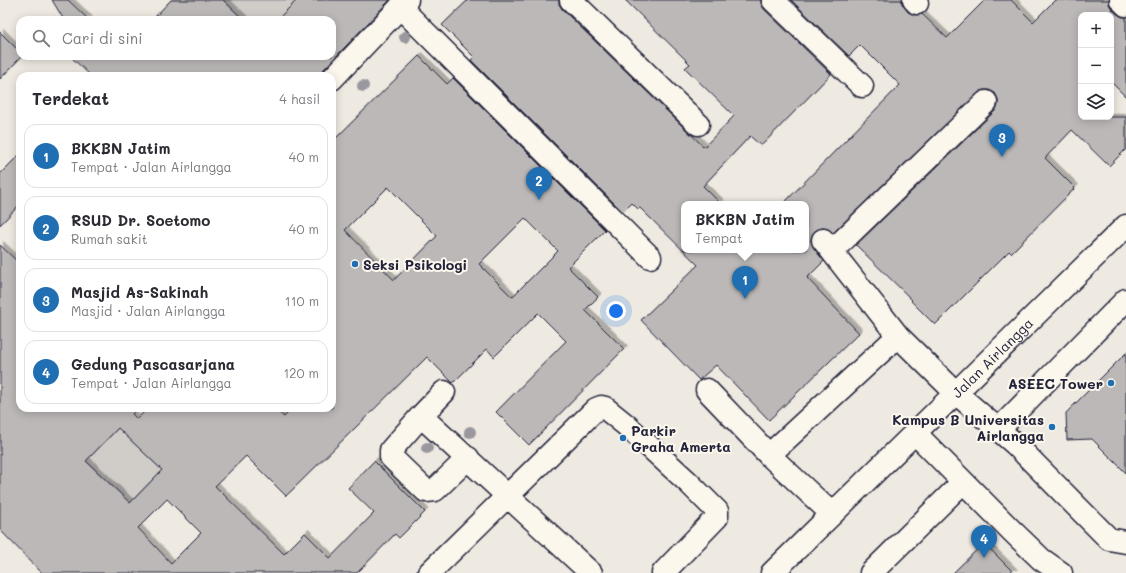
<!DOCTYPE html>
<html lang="id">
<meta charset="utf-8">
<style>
body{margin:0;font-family:Mali,sans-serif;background:#f2f2f3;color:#2b2b33}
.controls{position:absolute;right:12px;top:12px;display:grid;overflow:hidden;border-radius:8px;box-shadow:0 2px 10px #0003}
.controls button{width:36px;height:36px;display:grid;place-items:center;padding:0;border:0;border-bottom:1px solid #e1e1e2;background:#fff;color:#2b2b33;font:20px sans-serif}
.you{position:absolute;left:616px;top:311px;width:14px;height:14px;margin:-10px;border:3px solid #fff;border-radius:50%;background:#1a73e8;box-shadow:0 0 0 6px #1a73e833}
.badge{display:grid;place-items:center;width:26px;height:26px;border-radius:50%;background:#1f6fb2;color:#fff;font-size:13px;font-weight:700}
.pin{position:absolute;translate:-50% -33px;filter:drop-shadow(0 1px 2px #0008)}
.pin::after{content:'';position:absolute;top:21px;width:14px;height:12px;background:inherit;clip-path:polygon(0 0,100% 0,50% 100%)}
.popup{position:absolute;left:681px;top:201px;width:128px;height:52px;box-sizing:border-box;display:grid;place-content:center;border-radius:8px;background:#fff;filter:drop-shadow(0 1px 3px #0005);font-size:13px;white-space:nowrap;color:#7c7c81}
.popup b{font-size:15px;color:#2b2b33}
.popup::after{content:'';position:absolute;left:50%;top:100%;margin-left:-8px;border:8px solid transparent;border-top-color:#fff}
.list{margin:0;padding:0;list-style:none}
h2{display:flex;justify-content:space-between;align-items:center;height:52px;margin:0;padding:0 16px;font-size:17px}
h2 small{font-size:13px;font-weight:400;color:#7c7c81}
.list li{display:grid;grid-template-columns:26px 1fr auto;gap:12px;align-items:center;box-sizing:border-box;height:64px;margin:0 8px 8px;padding:0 8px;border:1px solid #e1e1e2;border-radius:12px}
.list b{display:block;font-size:15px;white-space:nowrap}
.list p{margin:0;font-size:13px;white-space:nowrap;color:#7c7c81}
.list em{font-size:13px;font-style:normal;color:#7c7c81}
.icon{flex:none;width:22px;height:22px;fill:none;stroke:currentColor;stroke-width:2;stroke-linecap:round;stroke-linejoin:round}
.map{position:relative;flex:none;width:1126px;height:573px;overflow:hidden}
.search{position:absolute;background:#fff;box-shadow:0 2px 10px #0003;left:16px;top:16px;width:320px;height:44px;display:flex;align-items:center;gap:10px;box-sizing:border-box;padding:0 14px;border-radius:12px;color:#7c7c81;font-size:15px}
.panel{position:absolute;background:#fff;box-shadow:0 2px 10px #0003;left:16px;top:72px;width:320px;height:340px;border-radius:12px}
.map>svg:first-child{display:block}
.green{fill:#d0cdc9;stroke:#797882}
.building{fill:#bcb8b8;stroke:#22223b;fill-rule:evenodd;filter:url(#shadow)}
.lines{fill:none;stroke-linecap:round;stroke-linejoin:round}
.minor-casing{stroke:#22223b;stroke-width:25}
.major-casing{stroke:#22223b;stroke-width:25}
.minor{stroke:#fbf7ec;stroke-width:22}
.major{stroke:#fbf7ec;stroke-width:22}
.tree{fill:#9a989e}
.poi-dot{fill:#1f6fb2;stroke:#fbf7ec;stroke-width:1.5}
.labels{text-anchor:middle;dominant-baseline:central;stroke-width:4;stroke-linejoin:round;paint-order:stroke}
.poi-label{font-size:14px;font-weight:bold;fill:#22223b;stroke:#fbf7ec;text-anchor:start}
.street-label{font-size:14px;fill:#22223b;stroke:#fbf7ec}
</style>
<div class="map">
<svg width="1126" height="573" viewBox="0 0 1126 573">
<defs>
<filter id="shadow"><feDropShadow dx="3.5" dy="-3.5" stdDeviation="0" flood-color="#0004"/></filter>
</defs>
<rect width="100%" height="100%" fill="#eeeae2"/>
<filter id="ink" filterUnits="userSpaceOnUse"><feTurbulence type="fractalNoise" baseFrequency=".025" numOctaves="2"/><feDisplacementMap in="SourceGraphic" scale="8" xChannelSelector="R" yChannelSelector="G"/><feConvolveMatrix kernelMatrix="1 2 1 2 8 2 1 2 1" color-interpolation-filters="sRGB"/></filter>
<g filter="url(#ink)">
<path class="green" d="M 223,0 L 295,0 L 296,1 L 277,20 L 244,20 Z
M 118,428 L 162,470 L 130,503 L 86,461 Z"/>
<path class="building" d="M 52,0 L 68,0 L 89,20 L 64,20 Z
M 171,0 L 223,0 L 244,20 L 152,20 Z
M 297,0 L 390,0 L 323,70 L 320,76 L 91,76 L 70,56 L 332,56 L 332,20 L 277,20 Z
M 468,0 L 559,0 L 559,4 L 562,9 L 704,147 L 734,116 L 685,68 L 690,64 L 625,0 L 761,0 L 761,4 L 764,9 L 831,74 L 761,146 L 750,136 L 703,186 L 721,204 L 684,204 L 684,250 L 806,250 L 806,204 L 783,204 L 900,85 L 860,45 L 849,56 L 791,0 L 902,0 L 902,4 L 908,12 L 914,15 L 922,14 L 947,38 L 985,0 L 1011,0 L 1033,22 L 1055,0 L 1109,0 L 1109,4 L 1112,9 L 1117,14 L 1122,17 L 1126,17 L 1126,97 L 1111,82 L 1111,15 L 1081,15 L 1081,117 L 1126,117 L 1126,149 L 1109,166 L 1072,130 L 1045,158 L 1075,188 L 1011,253 L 1009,251 L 935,325 L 911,301 L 912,300 L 856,245 L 995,111 L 998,105 L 998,99 L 995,93 L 989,90 L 983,90 L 978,93 L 833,233 L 828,229 L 822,228 L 816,230 L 812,235 L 811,241 L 813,247 L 824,261 L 807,278 L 859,333 L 769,420 L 716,365 L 699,380 L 641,320 L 698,265 L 640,208 L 638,209 L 632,203 L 623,212 L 471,60 L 474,57 L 442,25 Z
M 0,32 L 20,52 L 20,56 L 22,56 L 0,79 Z
M 419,56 L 447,84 L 453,78 L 605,230 L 568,267 L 598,297 L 585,310 L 624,349 L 529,445 L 496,412 L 566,341 L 538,313 L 494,357 L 487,349 L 453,383 L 427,357 L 286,496 L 246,456 L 215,486 L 284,554 L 305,533 L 330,558 L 374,513 L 348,488 L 374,461 L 425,512 L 399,538 L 395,534 L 357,573 L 42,573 L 0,530 L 0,245 L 20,264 L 20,408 L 138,408 L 132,414 L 137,419 L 148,408 L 274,408 L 284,417 L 293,408 L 332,408 L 332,142 ZM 388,187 L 437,236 L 394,280 L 345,230 ZM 525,218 L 558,251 L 512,297 L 479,264 ZM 118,428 L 162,470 L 130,503 L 86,461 ZM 167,499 L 201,533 L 171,563 L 138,528 Z
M 20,154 L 20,204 L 0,225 L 0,174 Z
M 1126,353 L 1126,473 L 1092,439 L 1067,440 L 1066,413 Z
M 984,543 L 1014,573 L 953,573 Z"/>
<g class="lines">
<defs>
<path id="minor" d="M 571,0 L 698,124
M 773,0 L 862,86
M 914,0 L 917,3
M 1121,0 L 1126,5
M 400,7 L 650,257
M 332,79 L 407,0
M 823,240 L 898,336 L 769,455 L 832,514
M 832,251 L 986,102
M 898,336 L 956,393 L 1015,444 L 1109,539 L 1126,542
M 707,390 L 769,455
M 444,392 L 421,416 L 591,573
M 421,416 L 391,450 L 391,457 L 426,491 L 435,490 L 468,458
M 998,430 L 1126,300
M 915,433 L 1011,530 L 1041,559 L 1061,573
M 429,573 L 596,409 L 601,407 L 605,408 L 626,425 L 689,483 L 717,511 L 717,517 L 663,573
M 871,573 L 961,484"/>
<g id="major">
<path id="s1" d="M 772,573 L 1126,226"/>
</g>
</defs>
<use href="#minor" class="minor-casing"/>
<use href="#major" class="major-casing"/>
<use href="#minor" class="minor"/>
<use href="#major" class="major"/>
</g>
<g class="tree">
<circle cx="405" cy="37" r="6"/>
<circle cx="363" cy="86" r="6"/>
<circle cx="470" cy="432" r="6"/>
<circle cx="427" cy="448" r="6"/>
</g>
</g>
<g class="poi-dot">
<circle cx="355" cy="264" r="4"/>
<circle cx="1111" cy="383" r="4"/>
<circle cx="1052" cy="427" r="4"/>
<circle cx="623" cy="438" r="4"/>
</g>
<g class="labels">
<g class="poi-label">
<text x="363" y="264">Seksi Psikologi</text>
<text x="1103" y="383" text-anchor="end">ASEEC Tower</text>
<text x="1044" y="419" text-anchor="end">Kampus B Universitas<tspan x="1044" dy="16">Airlangga</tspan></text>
<text x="631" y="430">Parkir<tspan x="631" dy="16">Graha Amerta</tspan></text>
</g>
<g class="street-label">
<text stroke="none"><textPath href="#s1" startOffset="308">Jalan Airlangga</textPath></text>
</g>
</g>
</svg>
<div class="controls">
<button>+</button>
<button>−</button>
<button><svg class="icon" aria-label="layers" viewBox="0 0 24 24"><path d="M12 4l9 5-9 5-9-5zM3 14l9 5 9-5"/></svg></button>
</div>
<div class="you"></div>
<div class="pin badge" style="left:745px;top:299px">1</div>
<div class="popup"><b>BKKBN Jatim</b>Tempat</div>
<div class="pin badge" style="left:539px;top:200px">2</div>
<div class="pin badge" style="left:1002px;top:157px">3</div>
<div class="pin badge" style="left:984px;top:558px">4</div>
<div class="search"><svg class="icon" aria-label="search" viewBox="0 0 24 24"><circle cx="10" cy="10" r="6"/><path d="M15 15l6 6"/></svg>Cari di sini</div>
<section class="panel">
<h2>Terdekat<small>4 hasil</small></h2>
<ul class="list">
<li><span class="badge">1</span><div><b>BKKBN Jatim</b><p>Tempat · Jalan Airlangga</p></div><em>40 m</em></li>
<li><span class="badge">2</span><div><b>RSUD Dr. Soetomo</b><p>Rumah sakit</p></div><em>40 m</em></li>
<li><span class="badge">3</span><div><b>Masjid As-Sakinah</b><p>Masjid · Jalan Airlangga</p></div><em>110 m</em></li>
<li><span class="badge">4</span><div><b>Gedung Pascasarjana</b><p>Tempat · Jalan Airlangga</p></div><em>120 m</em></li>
</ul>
</section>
</div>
